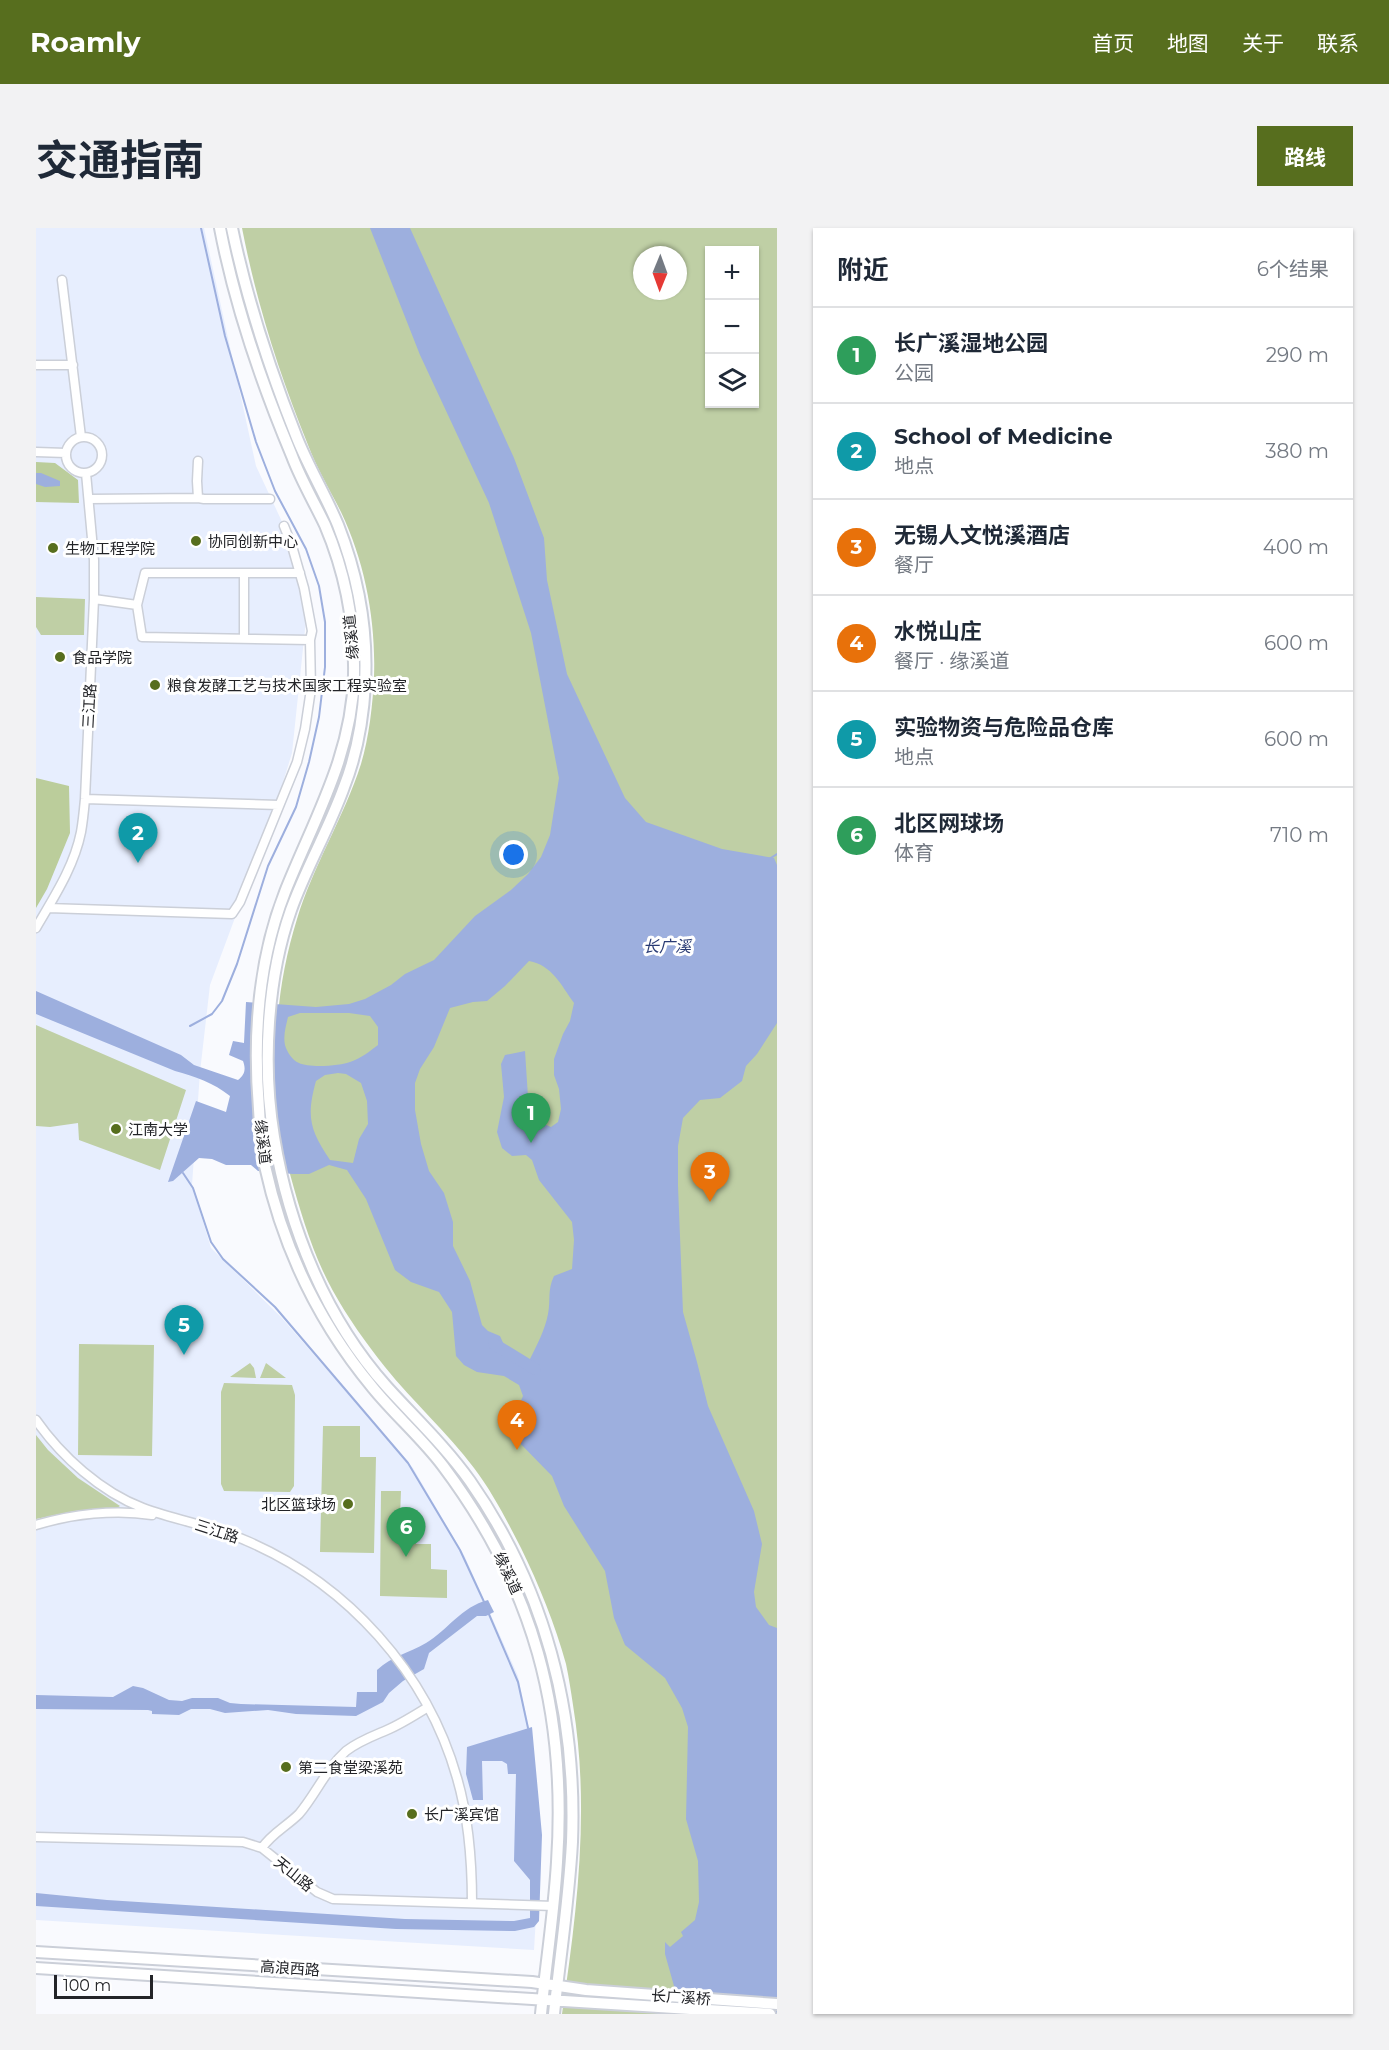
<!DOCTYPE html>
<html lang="zh">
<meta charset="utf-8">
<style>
body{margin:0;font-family:Montserrat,"Noto Sans SC",sans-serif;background:#f2f2f3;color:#1f2937}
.controls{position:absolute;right:18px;top:18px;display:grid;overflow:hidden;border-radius:0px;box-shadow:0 2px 4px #0004}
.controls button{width:54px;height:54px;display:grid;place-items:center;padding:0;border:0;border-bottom:2px solid #e0e1e3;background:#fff;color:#1f2937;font:30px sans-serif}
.compass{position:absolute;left:597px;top:18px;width:54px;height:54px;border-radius:50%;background:#fff;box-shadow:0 2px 4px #0004;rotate:181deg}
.scale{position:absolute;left:18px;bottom:15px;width:99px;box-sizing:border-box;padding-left:6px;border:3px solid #232428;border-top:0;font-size:16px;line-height:21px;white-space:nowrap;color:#232428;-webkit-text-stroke:4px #fff;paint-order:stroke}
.you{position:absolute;left:478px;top:627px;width:21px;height:21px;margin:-15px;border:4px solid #fff;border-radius:50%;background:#1a73e8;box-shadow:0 0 0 9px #1a73e833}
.badge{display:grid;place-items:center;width:39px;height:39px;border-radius:50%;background:#576e1e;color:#fff;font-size:20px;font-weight:700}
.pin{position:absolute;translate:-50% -50px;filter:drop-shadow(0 2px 3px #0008)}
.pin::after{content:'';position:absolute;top:32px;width:21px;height:18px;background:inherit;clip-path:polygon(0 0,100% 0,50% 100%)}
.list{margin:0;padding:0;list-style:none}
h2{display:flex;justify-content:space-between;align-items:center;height:78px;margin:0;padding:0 24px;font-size:26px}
h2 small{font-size:20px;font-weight:400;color:#747a83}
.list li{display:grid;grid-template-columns:39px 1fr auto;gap:18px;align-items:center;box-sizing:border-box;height:96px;padding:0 24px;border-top:2px solid #e0e1e3}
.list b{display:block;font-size:22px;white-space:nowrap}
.list p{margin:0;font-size:20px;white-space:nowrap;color:#747a83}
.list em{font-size:20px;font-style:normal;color:#747a83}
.icon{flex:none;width:33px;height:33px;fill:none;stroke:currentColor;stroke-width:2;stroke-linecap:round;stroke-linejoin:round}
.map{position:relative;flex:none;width:741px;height:1786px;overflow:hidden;border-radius:0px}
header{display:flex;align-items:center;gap:36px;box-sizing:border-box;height:84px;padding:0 30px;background:#576e1e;color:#fff}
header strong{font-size:28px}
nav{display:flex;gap:33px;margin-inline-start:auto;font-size:21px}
.intro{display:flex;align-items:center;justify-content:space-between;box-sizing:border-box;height:144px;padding:0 36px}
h1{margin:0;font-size:42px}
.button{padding:15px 27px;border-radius:0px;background:#576e1e;color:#fff;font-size:21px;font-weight:700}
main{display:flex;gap:36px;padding:0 36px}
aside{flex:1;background:#fff;border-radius:0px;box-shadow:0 2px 4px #0004}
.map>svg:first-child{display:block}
.built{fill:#e7eefe}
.green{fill:#bfcfa5;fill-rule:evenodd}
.forest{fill:#bbcd9b}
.water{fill:#9dafde;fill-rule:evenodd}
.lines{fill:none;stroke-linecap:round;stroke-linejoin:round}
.stream{stroke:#9dafde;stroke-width:2}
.river{stroke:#9dafde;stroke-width:12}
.minor-casing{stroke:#cbcfd8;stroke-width:11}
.major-casing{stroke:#cbcfd8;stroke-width:14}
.minor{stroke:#fff;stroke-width:8}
.major{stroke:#fff;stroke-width:10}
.poi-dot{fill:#576e1e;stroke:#fff;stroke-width:2}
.labels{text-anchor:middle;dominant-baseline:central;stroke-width:6;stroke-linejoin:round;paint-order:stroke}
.poi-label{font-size:15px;fill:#232428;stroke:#fff;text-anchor:start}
.street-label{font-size:15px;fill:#232428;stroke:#fff}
.water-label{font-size:16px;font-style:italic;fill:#293b74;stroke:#fff}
</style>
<header>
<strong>Roamly</strong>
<nav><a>首页</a><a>地图</a><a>关于</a><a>联系</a></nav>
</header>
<div class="intro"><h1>交通指南</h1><a class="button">路线</a></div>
<main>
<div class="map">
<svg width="741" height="1786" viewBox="0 0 741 1786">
<rect width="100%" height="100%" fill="#f9fafe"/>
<path class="built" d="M 0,0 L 168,0 L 220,238 L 248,298 L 272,373 L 256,525 L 235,593 L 174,757 L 164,844 L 156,957 L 175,1020 L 245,1089 L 377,1240 L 429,1329 L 482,1448 L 495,1510 L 505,1606 L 498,1722 L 0,1692 Z"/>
<path class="green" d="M 206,0 L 741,0 L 741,1786 L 526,1786 C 541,1684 554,1580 537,1477 C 535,1464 533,1450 530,1436 C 519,1396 503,1357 485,1320 C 471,1293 457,1265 438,1240 C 411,1204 377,1174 349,1139 C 330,1115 312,1090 297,1063 C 277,1027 265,986 254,946 C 251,918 248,890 245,862 C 243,849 241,836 241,823 C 240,779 248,733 261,691 C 277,638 308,589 325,536 C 333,510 337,475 338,448 C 340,393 329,334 305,284 C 294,262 281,241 272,217 C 243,145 221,77 206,0 ZM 674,22 L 718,22 L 718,176 L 674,176 ZM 606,27 L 642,27 L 642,63 L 606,63 Z
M 0,369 L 49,371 L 48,407 L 5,407 L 0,399 Z
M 0,797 L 150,862 L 124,942 L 43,912 L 42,895 L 14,899 L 0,898 Z
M 43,1116 L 118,1117 L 116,1228 L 42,1227 Z
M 214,1135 L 218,1140 L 220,1150 L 194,1149 Z
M 230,1135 L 250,1150 L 224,1150 Z
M 188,1155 L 256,1157 L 259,1167 L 258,1258 L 254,1264 L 188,1263 L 185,1256 L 185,1164 Z
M 287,1198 L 324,1198 L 324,1229 L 340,1229 L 338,1325 L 284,1324 Z
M 0,1207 L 12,1222 L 42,1250 L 84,1278 L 81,1280 L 39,1283 L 0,1291 Z
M 345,1263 L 365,1263 L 364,1289 L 380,1290 L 380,1316 L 395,1316 L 395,1341 L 411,1342 L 411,1370 L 344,1368 Z"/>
<path class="forest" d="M 0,234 L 19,235 L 42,252 L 43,275 L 0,274 Z
M 0,550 L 33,558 L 34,605 L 11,661 L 0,680 Z"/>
<path class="water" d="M 334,0 L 374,0 L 478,230 L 508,310 L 511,352 L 531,446 L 589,570 L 610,594 L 686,621 L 738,630 L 741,637 L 741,795 L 721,826 L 710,838 L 706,853 L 684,870 L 664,872 L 647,890 L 642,918 L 642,958 L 647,1084 L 661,1134 L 672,1178 L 718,1283 L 726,1316 L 718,1364 L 720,1379 L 733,1397 L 741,1400 L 741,1786 L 637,1785 L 638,1758 L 629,1726 L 629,1714 L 634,1719 L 647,1708 L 645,1704 L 659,1692 L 663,1674 L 662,1633 L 650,1591 L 652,1499 L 646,1480 L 629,1450 L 589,1417 L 578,1390 L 569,1343 L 528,1278 L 516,1248 L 477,1208 L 470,1197 L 480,1184 L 487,1168 L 483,1157 L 468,1148 L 441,1144 L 428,1137 L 420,1128 L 416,1084 L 403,1064 L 375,1054 L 359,1042 L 330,971 L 311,942 L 293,937 L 273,946 L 257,946 L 222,943 L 215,937 L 190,937 L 176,931 L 163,930 L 137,953 L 132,954 L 160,873 L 190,884 L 194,868 C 178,855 158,848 139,843 L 0,786 L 0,763 L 145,827 L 158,837 L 202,852 C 209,847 210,841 207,833 L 193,827 L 197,813 L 208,815 L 210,774 L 280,779 L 313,776 L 329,771 L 355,757 L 369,746 L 398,732 L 439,688 L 475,662 L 492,646 L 505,629 L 514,607 L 523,550 L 495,405 L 453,275 L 384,127 ZM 493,733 C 516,737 525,757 538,775 L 534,793 L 527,806 L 518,831 L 518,847 L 523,861 L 525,881 L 522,894 L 515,899 L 508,896 L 502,879 L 492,869 L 489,823 L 469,827 L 465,836 L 468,869 L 461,904 L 466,920 L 476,928 L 490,927 L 496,932 L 503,952 L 536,994 L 538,1012 L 536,1041 L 518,1048 C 511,1063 515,1071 512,1086 C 509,1102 501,1117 494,1131 L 483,1136 L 474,1130 L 464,1108 L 452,1103 L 446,1097 L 434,1053 L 417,1018 L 417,994 L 408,965 L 393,943 L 385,916 L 379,882 L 379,855 L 384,841 L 398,819 L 414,780 L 437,774 L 451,773 L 469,758 ZM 264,785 L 313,785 L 334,788 L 342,799 L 342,817 C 333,824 325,830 314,834 C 305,838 272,840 263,835 C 256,832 251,824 249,817 C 247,807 250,798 252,789 ZM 302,845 L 310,846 L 325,855 L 331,873 L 332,896 L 323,911 L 317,935 L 294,932 C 274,902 270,889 280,853 L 289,847 Z
M 0,245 L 5,245 L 24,253 L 24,258 L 9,259 L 0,256 Z
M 452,1372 L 458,1384 L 450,1388 L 441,1388 L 393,1425 L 388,1441 L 367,1453 L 353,1465 L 347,1474 L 320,1488 L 260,1486 L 232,1482 L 189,1485 L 174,1481 L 155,1481 L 143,1487 L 116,1486 L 116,1483 L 112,1482 L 0,1481 L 0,1467 L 77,1469 L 97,1458 L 107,1460 L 133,1472 L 146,1473 L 156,1470 L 182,1470 L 194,1475 L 205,1476 L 320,1479 L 321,1464 L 341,1464 L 341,1442 C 356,1428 373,1425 390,1415 C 412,1402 425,1379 452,1372 Z
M 496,1499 L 506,1607 L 503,1693 L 498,1699 L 479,1703 L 360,1701 L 0,1678 L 0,1665 L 71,1672 L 369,1691 L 478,1693 L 494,1690 L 494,1652 L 478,1633 L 480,1546 L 472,1546 L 471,1536 L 466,1533 L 446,1533 L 447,1572 L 437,1572 L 430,1546 L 431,1519 Z"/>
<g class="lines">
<path class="stream" d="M 733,631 L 741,626
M 154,798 L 176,786 L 186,773 L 201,736 L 232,638 L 260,579 L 273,534 L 283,489 L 289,439 L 289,394 L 283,358 L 270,321 L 239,263 L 220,214 L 189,108 L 165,0
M 147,945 L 157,960 L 175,1014 L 187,1031 L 239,1079 L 372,1235 L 424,1322 L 449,1376
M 452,1384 L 482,1454 L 492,1500"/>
<path class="river" d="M 458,1116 L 499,1141"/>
<defs>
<path id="minor" d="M 26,52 L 45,209
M 0,137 L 37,137
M30 227a18 18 0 1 1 36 0a18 18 0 1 1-36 0Z
M 0,224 L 30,225
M 162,270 L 161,253 L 162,233
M 53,271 L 162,270 L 168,271 L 234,271
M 264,345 L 109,345 L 101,377 L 106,409 L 274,412
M 208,347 L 208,411
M 58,371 L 101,377
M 49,571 L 243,577
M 12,680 L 196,686 L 204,674 L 261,534 L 269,501 L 275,461 L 274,412 L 276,403 L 268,360 L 256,318 L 248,298
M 0,700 C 18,669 38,639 45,604 C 47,593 48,582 49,571 L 58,371 L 58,332 L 50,245
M 0,1192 C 25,1228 65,1264 107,1280 C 142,1293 178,1298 211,1313 C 311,1356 391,1444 421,1550 C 433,1591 436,1632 436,1675
M 0,1297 C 36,1286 79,1281 116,1287
M 0,1609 L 207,1614 L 226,1620 L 281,1664 L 297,1671 L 518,1678
M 226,1620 C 235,1606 251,1598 263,1586 C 280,1566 290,1541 310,1523 C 323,1513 337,1508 351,1502 C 365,1496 379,1487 392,1479"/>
<path id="major" d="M 184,0 C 199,78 225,154 256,228 C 265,252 278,274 289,297 C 309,344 319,396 318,447 C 316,528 278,591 249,664 C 222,733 217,808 223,881 C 224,900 225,920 229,938 C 247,1020 283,1095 337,1160 C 359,1187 386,1210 407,1238 C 498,1359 531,1484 521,1634 C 518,1685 510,1735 505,1786
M 196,0 C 211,72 234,142 261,210 C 273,240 290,268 302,297 C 322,348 332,401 329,456 C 327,492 321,526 308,559 C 293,601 270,640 255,682 C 231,750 226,838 238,909 C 253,1000 290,1091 351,1159 C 379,1190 409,1218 434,1253 C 509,1360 541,1484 536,1614 C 533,1672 524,1729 518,1786
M 0,1724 L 496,1754 L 550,1762 L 741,1776
M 0,1740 L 734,1786"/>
</defs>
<use href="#minor" class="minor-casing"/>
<use href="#major" class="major-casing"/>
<use href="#minor" class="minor"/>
<use href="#major" class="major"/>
</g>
<g class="poi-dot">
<circle cx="160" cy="313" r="6"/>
<circle cx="17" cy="320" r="6"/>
<circle cx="24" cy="429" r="6"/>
<circle cx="119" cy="457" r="6"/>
<circle cx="80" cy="901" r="6"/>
<circle cx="312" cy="1276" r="6"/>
<circle cx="250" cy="1539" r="6"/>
<circle cx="376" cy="1586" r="6"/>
</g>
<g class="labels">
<g class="poi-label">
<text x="172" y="313">协同创新中心</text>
<text x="29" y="320">生物工程学院</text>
<text x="36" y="429">食品学院</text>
<text x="131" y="457">粮食发酵工艺与技术国家工程实验室</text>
<text x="92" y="901">江南大学</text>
<text x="300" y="1276" text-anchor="end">北区篮球场</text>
<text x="262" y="1539">第二食堂梁溪苑</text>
<text x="388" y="1586">长广溪宾馆</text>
</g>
<g class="street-label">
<text transform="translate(315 409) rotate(-95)">缘溪道</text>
<text transform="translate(53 478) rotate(-87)">三江路</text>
<text transform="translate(227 914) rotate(83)">缘溪道</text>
<text transform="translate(181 1303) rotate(18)">三江路</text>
<text transform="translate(472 1345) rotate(65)">缘溪道</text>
<text transform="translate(258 1646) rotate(39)">天山路</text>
<text transform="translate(254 1740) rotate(4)">高浪西路</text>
<text transform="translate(645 1769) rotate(4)">长广溪桥</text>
</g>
<g class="water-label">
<text x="631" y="718">长广溪</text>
</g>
</g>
</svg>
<div class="controls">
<button>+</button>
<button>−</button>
<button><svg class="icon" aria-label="layers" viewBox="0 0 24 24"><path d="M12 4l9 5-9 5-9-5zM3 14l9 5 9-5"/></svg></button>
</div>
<svg class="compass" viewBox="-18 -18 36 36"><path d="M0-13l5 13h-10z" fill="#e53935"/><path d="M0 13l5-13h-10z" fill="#747a83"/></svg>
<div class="scale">100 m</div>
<div class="you"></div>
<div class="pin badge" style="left:495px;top:915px;background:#2e9e5b">1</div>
<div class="pin badge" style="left:102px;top:635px;background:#0f9aa8">2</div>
<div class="pin badge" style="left:674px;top:974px;background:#e8710a">3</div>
<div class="pin badge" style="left:481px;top:1222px;background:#e8710a">4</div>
<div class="pin badge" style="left:148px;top:1127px;background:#0f9aa8">5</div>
<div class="pin badge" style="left:370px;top:1329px;background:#2e9e5b">6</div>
</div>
<aside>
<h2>附近<small>6个结果</small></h2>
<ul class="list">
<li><span class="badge" style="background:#2e9e5b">1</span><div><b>长广溪湿地公园</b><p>公园</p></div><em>290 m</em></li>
<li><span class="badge" style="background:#0f9aa8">2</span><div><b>School of Medicine</b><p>地点</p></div><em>380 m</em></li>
<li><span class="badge" style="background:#e8710a">3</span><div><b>无锡人文悦溪酒店</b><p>餐厅</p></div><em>400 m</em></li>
<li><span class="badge" style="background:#e8710a">4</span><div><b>水悦山庄</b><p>餐厅 · 缘溪道</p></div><em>600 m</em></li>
<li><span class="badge" style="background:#0f9aa8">5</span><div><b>实验物资与危险品仓库</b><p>地点</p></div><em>600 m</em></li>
<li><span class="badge" style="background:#2e9e5b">6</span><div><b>北区网球场</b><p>体育</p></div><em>710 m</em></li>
</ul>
</aside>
</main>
